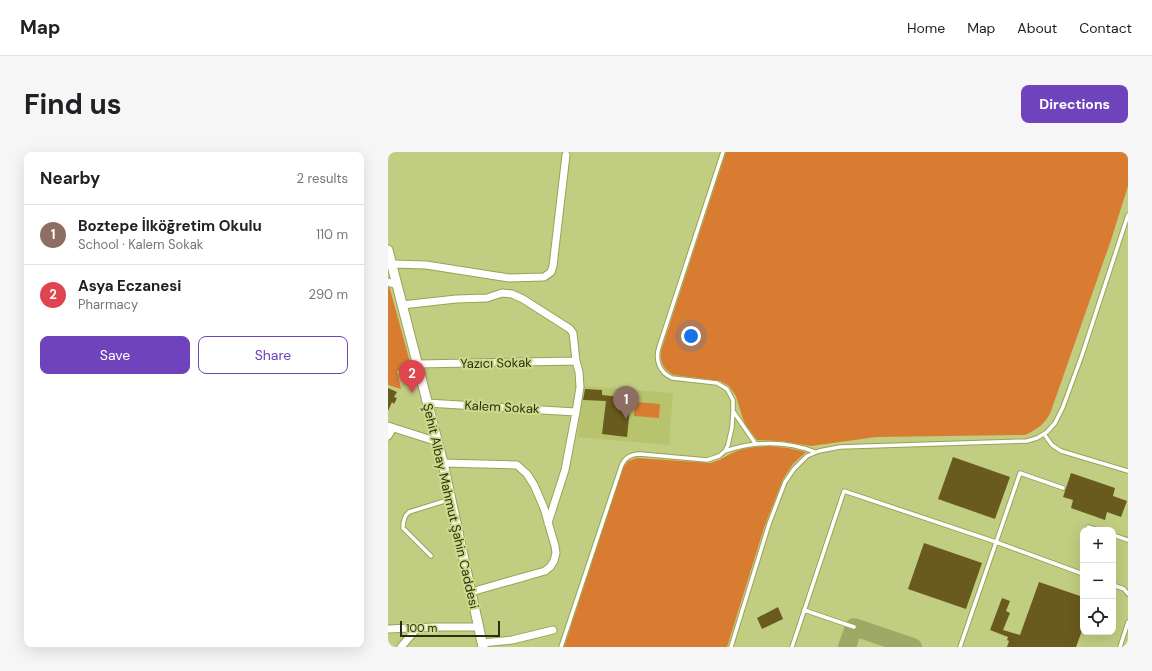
<!DOCTYPE html>
<meta charset="utf-8">
<style>
body{margin:0;font-family:"DM Sans",sans-serif;background:#f6f6f6;color:#202124}
.controls{position:absolute;right:12px;bottom:12px;display:grid;overflow:hidden;border-radius:8px;box-shadow:0 4px 16px #0002}
.controls button{width:36px;height:36px;display:grid;place-items:center;padding:0;border:0;border-bottom:1px solid #e0e0e0;background:#fff;color:#202124;font:20px sans-serif}
.scale{position:absolute;left:12px;bottom:10px;width:100px;box-sizing:border-box;padding-left:4px;border:2px solid #2a2e0e;border-top:0;font-size:11px;line-height:14px;white-space:nowrap;color:#2a2e0e;-webkit-text-stroke:3px #ceda8c;paint-order:stroke}
.you{position:absolute;left:303px;top:184px;width:14px;height:14px;margin:-10px;border:3px solid #fff;border-radius:50%;background:#1a73e8;box-shadow:0 0 0 6px #1a73e833}
.badge{display:grid;place-items:center;width:26px;height:26px;border-radius:50%;background:#6e43bc;color:#fff;font-size:13px;font-weight:700}
.pin{position:absolute;translate:-50% -33px;filter:drop-shadow(0 1px 2px #0008)}
.pin::after{content:'';position:absolute;top:21px;width:14px;height:12px;background:inherit;clip-path:polygon(0 0,100% 0,50% 100%)}
.list{margin:0;padding:0;list-style:none}
h2{display:flex;justify-content:space-between;align-items:center;height:52px;margin:0;padding:0 16px;font-size:17px}
h2 small{font-size:13px;font-weight:400;color:#757577}
.list li{display:grid;grid-template-columns:26px 1fr auto;gap:12px;align-items:center;box-sizing:border-box;height:60px;padding:0 16px;border-top:1px solid #e0e0e0}
.list b{display:block;font-size:15px;white-space:nowrap}
.list p{margin:0;font-size:13px;white-space:nowrap;color:#757577}
.list em{font-size:13px;font-style:normal;color:#757577}
.actions{display:flex;gap:8px;padding:12px 16px}
.actions a{flex:1;padding:9px 0;border:1px solid #6e43bc;border-radius:8px;text-align:center;font-size:14px;color:#6e43bc}
.actions .main{background:#6e43bc;color:#fff}
.icon{flex:none;width:22px;height:22px;fill:none;stroke:currentColor;stroke-width:2;stroke-linecap:round;stroke-linejoin:round}
.map{position:relative;flex:none;width:740px;height:495px;overflow:hidden;border-radius:8px}
header{display:flex;align-items:center;gap:24px;box-sizing:border-box;height:56px;padding:0 20px;background:#fff;border-bottom:1px solid #e0e0e0}
header strong{font-size:19px}
nav{display:flex;gap:22px;margin-inline-start:auto;font-size:14px}
.intro{display:flex;align-items:center;justify-content:space-between;box-sizing:border-box;height:96px;padding:0 24px}
h1{margin:0;font-size:28px}
.button{padding:10px 18px;border-radius:8px;background:#6e43bc;color:#fff;font-size:14px;font-weight:700}
main{display:flex;gap:24px;padding:0 24px}
aside{flex:1;background:#fff;border-radius:8px;box-shadow:0 4px 16px #0002}
.map>svg:first-child{display:block}
.built{fill:#b8c36e}
.green{fill:#d87c32}
.lines{fill:none;stroke-linecap:round;stroke-linejoin:round}
.taxiway{stroke:#9fa966;stroke-width:18}
.building{fill:#695a1e}
.service-casing{stroke:#99a357;stroke-width:5.5}
.minor-casing{stroke:#99a357;stroke-width:9}
.tertiary-casing{stroke:#99a357;stroke-width:11}
.service{stroke:#fff;stroke-width:3.5}
.minor{stroke:#fff;stroke-width:7}
.tertiary{stroke:#fff;stroke-width:9}
.labels{text-anchor:middle;dominant-baseline:central;stroke-width:4;stroke-linejoin:round;paint-order:stroke}
.street-label{font-size:13px;fill:#2a2e0e;stroke:#ceda8c}
</style>
<header>
<strong>Map</strong>
<nav><a>Home</a><a>Map</a><a>About</a><a>Contact</a></nav>
</header>
<div class="intro"><h1>Find us</h1><a class="button">Directions</a></div>
<main>
<aside>
<h2>Nearby<small>2 results</small></h2>
<ul class="list">
<li><span class="badge" style="background:#8d6e63">1</span><div><b>Boztepe İlköğretim Okulu</b><p>School · Kalem Sokak</p></div><em>110 m</em></li>
<li><span class="badge" style="background:#e0444e">2</span><div><b>Asya Eczanesi</b><p>Pharmacy</p></div><em>290 m</em></li>
</ul>
<div class="actions"><a class="main">Save</a><a>Share</a></div>
</aside>
<div class="map">
<svg width="740" height="495" viewBox="0 0 740 495">
<rect width="100%" height="100%" fill="#c1cd80"/>
<path class="built" d="M 195,234 L 285,241 L 281,293 L 190,285 Z"/>
<path class="green" d="M 338,0 L 740,0 L 740,34 L 723,88 L 663,259 C 658,271 649,278 637,283 L 488,285 L 423,294 L 393,289 L 369,288 L 357,272 L 354,264 L 348,244 L 341,234 L 332,229 L 286,223 C 276,218 272,211 273,199 Z
M 0,134 L 2,137 L 23,214 L 9,219 L 13,237 L 0,233 Z
M 247,250 L 272,252 L 271,266 L 246,264 Z
M 381,294 L 400,296 L 418,300 L 405,312 L 395,327 L 376,376 L 339,495 L 176,495 L 235,316 L 240,309 L 249,306 L 322,311 C 332,309 339,303 349,299 C 359,295 370,295 381,294 Z"/>
<g class="lines">
<path class="taxiway" d="M 459,495 L 466,475 L 525,495"/>
</g>
<path class="building" d="M 0,236 L 9,240 L 6,245 L 9,246 L 6,252 L 4,250 L 0,259 Z
M 197,237 L 214,238 L 214,243 L 243,246 L 239,285 L 214,282 L 218,249 L 195,248 Z
M 565,305 L 622,325 L 607,367 L 550,347 Z
M 683,321 L 727,336 L 725,344 L 739,349 L 733,365 L 719,360 L 717,368 L 683,356 L 685,348 L 675,345 Z
M 536,391 L 594,411 L 578,457 L 520,437 Z
M 651,430 L 695,445 L 695,476 L 688,495 L 619,495 L 621,489 L 619,488 L 620,485 L 602,478 L 614,446 L 622,449 L 618,459 L 622,461 L 615,478 L 632,483 Z
M 390,455 L 395,467 L 374,477 L 369,466 Z"/>
<g class="lines">
<defs>
<path id="service" d="M 345,259 L 367,291
M 656,282 L 664,293 L 673,299 L 740,319
M 337,299 C 368,289 397,288 427,300
M 700,375 L 710,378
M 725,383 L 740,388
M 43,404 L 15,376 C 15,369 16,364 21,360 L 63,347
M 725,433 L 736,437 L 740,442
M 416,458 L 466,475
M 173,495 L 233,315 C 236,306 242,302 252,302 L 319,308 L 331,304 L 337,299 L 340,293 L 344,275 L 345,259 L 345,248 L 339,237 L 329,231 L 284,226 C 271,220 267,208 271,195 L 335,0
M 343,495 L 381,372 L 397,330 L 406,317 L 419,304 L 431,299 L 452,295 L 639,289 L 649,286 L 659,280 L 667,271 L 675,255 L 694,203 L 740,63
M 404,495 L 456,339 L 608,390 L 695,422
M 572,495 L 632,321 L 675,336
M 732,495 L 740,470"/>
<path id="minor" d="M 4,112 L 38,113 L 121,126 L 156,125 L 163,120 L 165,114 L 178,3
M 0,130 L 9,133
M 14,153 L 68,147 L 99,146 L 114,141 L 124,142 L 135,147 L 182,177 L 185,181 L 188,209 L 191,220 L 192,235 L 188,260 L 177,318 L 160,371
M 29,212 L 188,209
M 39,251 L 188,260
M 0,274 L 50,290
M 0,284 L 5,276
M 55,311 L 129,313 L 139,322 L 146,333 L 156,356 L 167,394 L 168,401 L 166,409 L 162,415 L 157,419 L 83,440
M 0,477 L 46,475 L 91,475
M 94,491 L 124,488 L 165,478
M 13,495 L 30,475"/>
<path id="tertiary" d="M 0,98 L 55,311 L 95,495"/>
</defs>
<use href="#service" class="service-casing"/>
<use href="#minor" class="minor-casing"/>
<use href="#tertiary" class="tertiary-casing"/>
<use href="#service" class="service"/>
<use href="#minor" class="minor"/>
<use href="#tertiary" class="tertiary"/>
</g>
<g class="labels">
<g class="street-label">
<text transform="translate(108 211) rotate(-1)">Yazıcı Sokak</text>
<text transform="translate(114 255) rotate(3)">Kalem Sokak</text>
<text transform="translate(63 354) rotate(77)">Şehit Albay Mahmut Şahin Caddesi</text>
</g>
</g>
</svg>
<div class="controls">
<button>+</button>
<button>−</button>
<button><svg class="icon" aria-label="locate" viewBox="0 0 24 24"><circle cx="12" cy="12" r="6"/><path d="M12 2v4M12 18v4M2 12h4M18 12h4"/></svg></button>
</div>
<div class="scale">100 m</div>
<div class="you"></div>
<div class="pin badge" style="left:238px;top:267px;background:#8d6e63">1</div>
<div class="pin badge" style="left:24px;top:241px;background:#e0444e">2</div>
</div>
</main>
